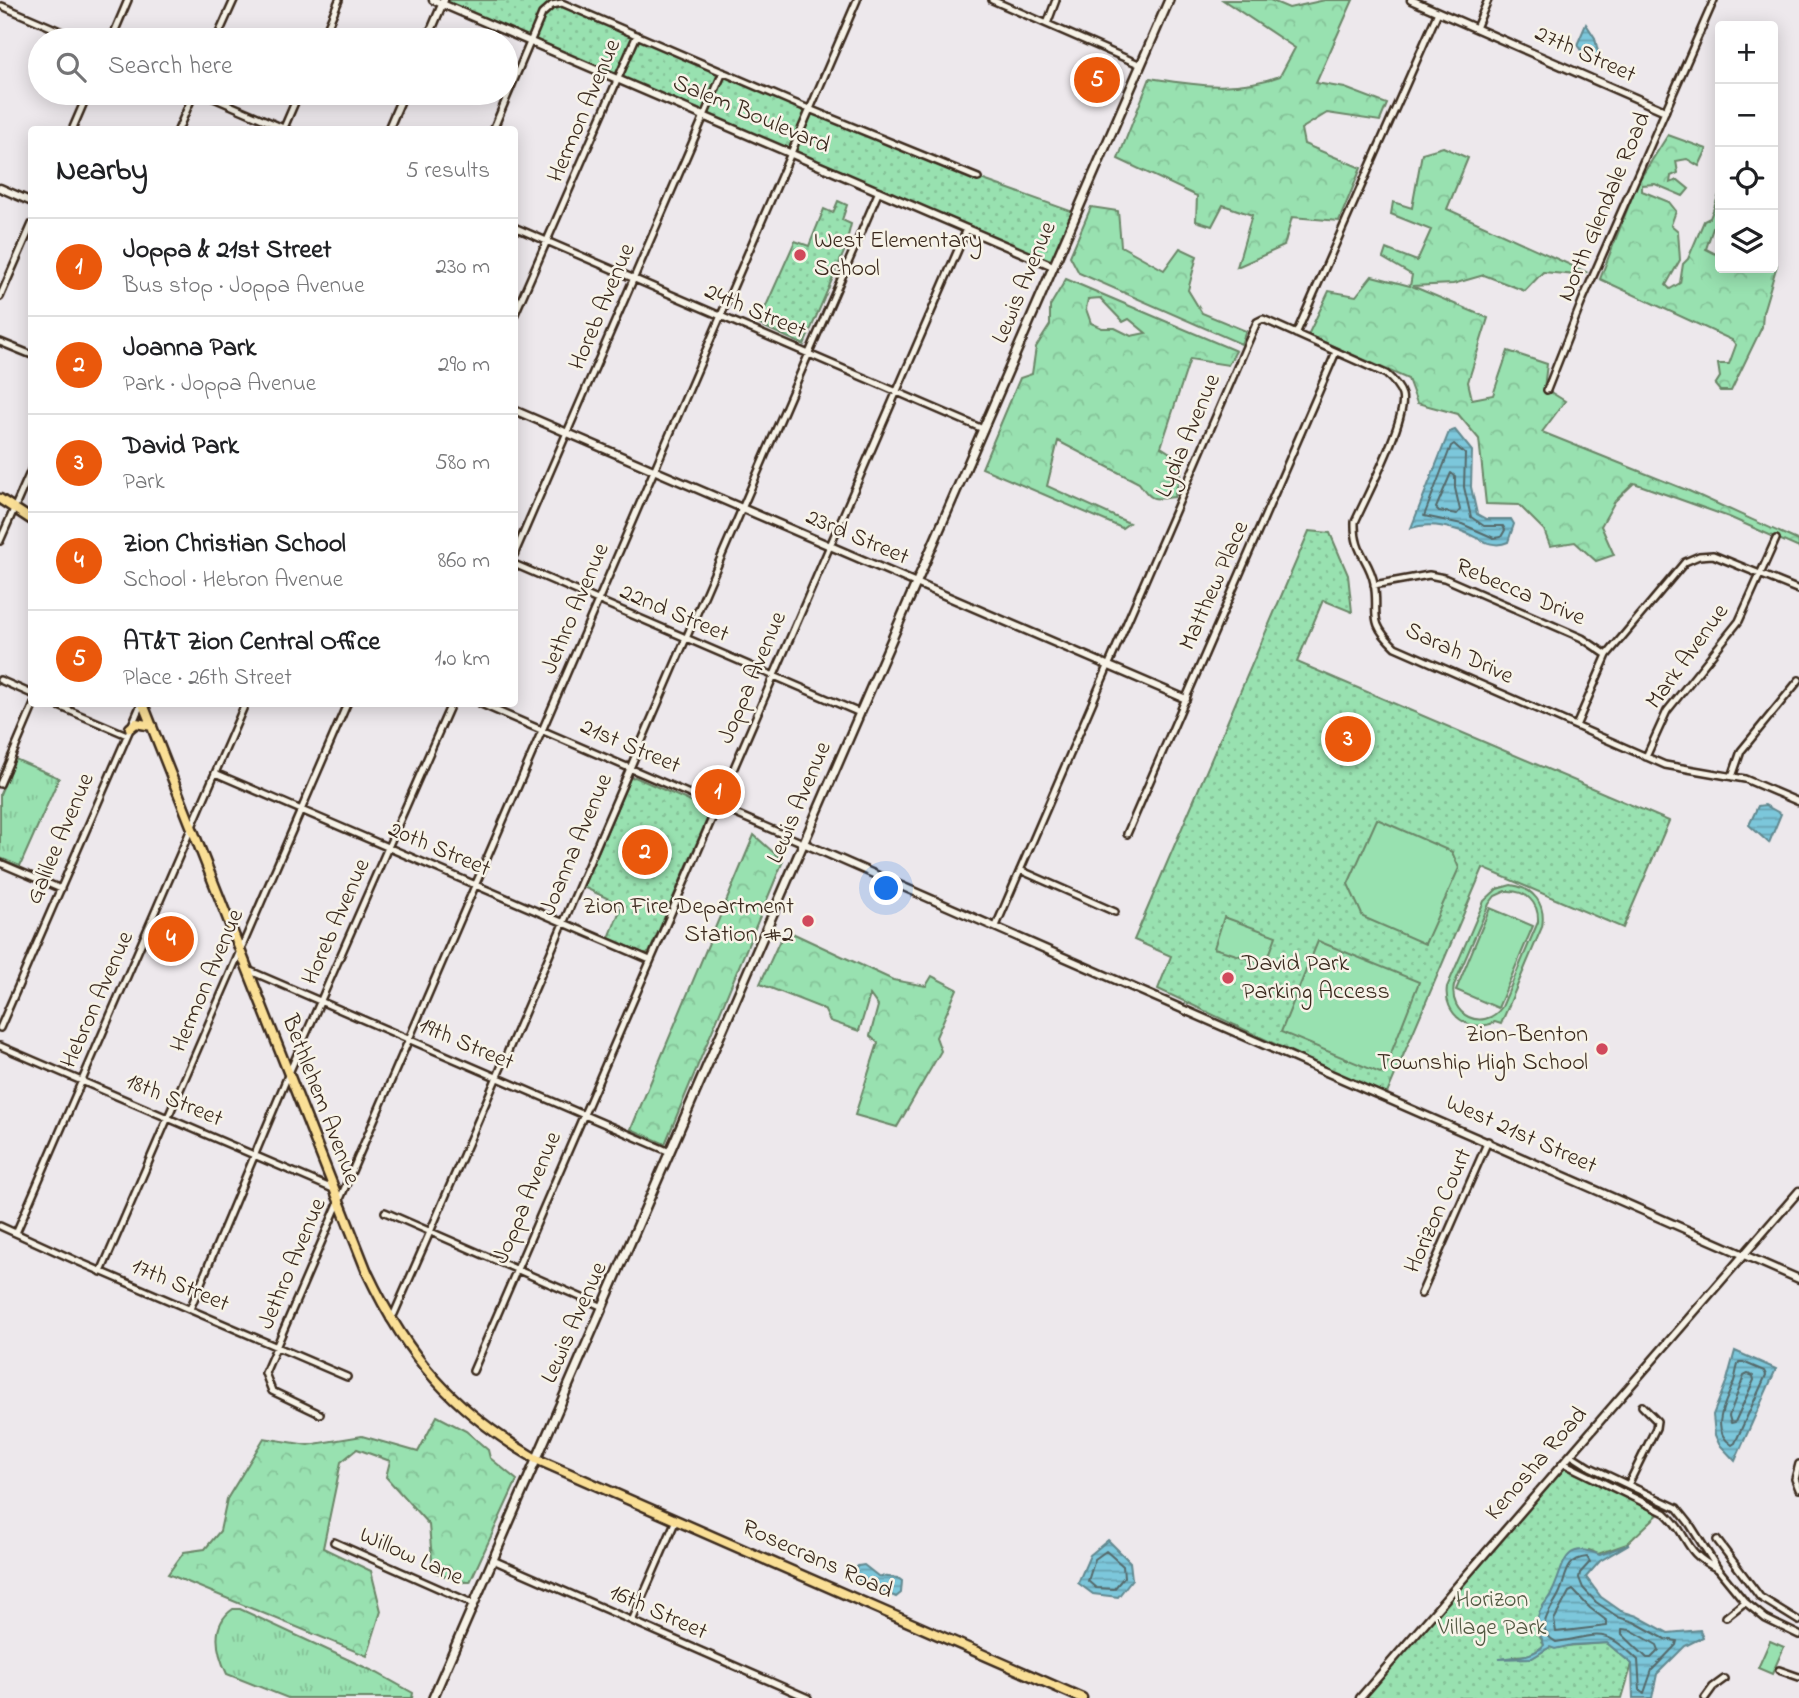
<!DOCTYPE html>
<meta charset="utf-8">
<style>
body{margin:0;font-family:"Indie Flower",sans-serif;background:#f6f6f6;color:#202124}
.controls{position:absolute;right:21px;top:21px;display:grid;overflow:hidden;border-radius:7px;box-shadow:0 4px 18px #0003}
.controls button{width:63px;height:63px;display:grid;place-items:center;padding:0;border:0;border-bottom:2px solid #e0e0e0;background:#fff;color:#202124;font:35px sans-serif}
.you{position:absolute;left:887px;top:889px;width:24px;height:24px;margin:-18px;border:5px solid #fff;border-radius:50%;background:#1a73e8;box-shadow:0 0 0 10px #1a73e833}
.badge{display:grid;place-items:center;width:46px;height:46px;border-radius:50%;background:#ea580c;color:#fff;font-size:23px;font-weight:700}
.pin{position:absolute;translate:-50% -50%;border:4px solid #fff;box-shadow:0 2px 7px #0006}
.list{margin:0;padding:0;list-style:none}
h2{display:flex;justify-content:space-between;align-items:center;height:91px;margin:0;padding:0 28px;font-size:30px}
h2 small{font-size:23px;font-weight:400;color:#757577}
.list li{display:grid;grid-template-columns:46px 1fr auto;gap:21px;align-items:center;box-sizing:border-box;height:98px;padding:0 28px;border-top:2px solid #e0e0e0}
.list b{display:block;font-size:26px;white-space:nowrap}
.list p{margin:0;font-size:23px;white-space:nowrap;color:#757577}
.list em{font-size:23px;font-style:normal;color:#757577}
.icon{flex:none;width:38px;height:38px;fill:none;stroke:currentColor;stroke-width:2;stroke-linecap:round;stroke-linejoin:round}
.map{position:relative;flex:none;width:1799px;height:1698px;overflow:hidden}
.search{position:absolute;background:#fff;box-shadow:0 4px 18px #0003;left:28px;top:28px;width:490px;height:77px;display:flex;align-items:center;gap:18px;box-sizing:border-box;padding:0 24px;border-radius:38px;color:#757577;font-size:26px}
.panel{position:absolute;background:#fff;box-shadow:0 4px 18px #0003;left:28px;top:126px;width:490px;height:581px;border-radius:7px}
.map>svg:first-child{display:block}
.grass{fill:url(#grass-tufts);stroke:#6a8667;stroke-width:2}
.forest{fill:url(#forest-crowns);stroke:#6a8667;stroke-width:2;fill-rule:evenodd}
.park{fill:url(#park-dots);stroke:#6a8667;stroke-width:2}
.pitch{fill:#98e1b0;stroke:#6a8667;stroke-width:2;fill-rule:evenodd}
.water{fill:url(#water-rules);stroke:#62888f;stroke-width:2}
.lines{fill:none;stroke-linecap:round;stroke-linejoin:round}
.shore{stroke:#55696a;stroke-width:2}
.minor-casing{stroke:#3b2a1e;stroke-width:10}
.tertiary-casing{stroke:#3b2a1e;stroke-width:11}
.secondary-casing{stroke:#3b2a1e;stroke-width:12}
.primary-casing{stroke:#3b2a1e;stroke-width:13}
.minor{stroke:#f7f3e8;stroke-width:5}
.tertiary{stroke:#f7f3e8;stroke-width:6}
.secondary{stroke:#f7f3e8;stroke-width:7}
.primary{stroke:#fadf96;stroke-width:8}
.poi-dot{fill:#d1495b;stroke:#f7f3e8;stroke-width:2.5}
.labels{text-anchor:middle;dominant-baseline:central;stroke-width:5;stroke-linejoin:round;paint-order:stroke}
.street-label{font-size:24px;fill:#3b2a1e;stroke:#f7f3e8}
.poi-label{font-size:24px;fill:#3b2a1e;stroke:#f7f3e8;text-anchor:start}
.park-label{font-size:24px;fill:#525842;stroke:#f7f3e8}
</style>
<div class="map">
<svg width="1799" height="1698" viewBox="0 0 1799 1698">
<defs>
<pattern id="grass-tufts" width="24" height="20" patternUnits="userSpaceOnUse" patternTransform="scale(1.75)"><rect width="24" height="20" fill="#98e1b0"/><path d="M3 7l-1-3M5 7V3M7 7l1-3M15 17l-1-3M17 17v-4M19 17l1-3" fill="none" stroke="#84c197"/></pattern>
<pattern id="forest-crowns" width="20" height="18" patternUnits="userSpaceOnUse" patternTransform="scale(1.75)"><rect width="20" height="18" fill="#98e1b0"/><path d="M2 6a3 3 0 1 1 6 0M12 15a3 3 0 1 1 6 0" fill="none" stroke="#84c197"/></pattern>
<pattern id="park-dots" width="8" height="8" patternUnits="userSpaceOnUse" patternTransform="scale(1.75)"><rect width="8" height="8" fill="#98e1b0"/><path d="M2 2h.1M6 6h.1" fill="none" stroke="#84c197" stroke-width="1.8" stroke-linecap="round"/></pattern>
<pattern id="water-rules" width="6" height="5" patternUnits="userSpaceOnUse" patternTransform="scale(1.75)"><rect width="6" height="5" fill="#7cc7db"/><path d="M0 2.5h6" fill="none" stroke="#67a2b1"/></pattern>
</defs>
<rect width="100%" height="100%" fill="#ede8ec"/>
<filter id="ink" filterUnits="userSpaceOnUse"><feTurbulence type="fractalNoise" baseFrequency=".0143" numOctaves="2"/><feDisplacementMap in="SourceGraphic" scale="14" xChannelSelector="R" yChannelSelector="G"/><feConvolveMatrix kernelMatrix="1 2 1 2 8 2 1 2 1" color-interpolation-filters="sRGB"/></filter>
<g filter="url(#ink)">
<path class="grass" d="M 15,759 L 59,778 L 20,866 L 0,858 L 0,794 Z
M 233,1609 L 240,1609 L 377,1673 L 413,1693 L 412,1698 L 288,1698 L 227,1674 C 217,1653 210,1625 233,1609 Z"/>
<path class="forest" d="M 1223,0 L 1270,0 L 1289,8 L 1325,0 L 1353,0 L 1316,83 L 1345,88 L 1387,104 L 1380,121 L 1327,113 L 1301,129 L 1304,144 L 1361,168 L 1339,221 L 1292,217 L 1284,246 L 1237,267 L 1252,215 L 1223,205 L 1212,226 L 1196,221 L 1197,196 L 1118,159 L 1150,78 C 1195,85 1235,92 1280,76 L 1295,48 Z
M 1668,135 L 1707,149 L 1699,166 L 1687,159 L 1676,161 L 1678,173 L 1671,176 L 1670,183 L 1678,180 L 1689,189 L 1683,196 L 1655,184 L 1642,185 L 1642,191 L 1669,202 L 1676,211 L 1671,225 L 1678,231 L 1680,260 L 1666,285 L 1670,289 L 1680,283 L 1683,264 L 1688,259 L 1704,221 L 1710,218 L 1720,192 L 1720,214 L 1716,219 L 1706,249 L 1720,256 L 1720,268 L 1773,268 L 1773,261 L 1777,265 L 1763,312 L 1762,327 L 1731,391 L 1720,391 L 1715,385 L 1720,377 L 1718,364 L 1729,364 L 1736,345 L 1732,340 L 1600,279 L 1638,182 Z
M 1443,147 L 1468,158 L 1447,209 L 1586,272 L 1576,275 L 1543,272 L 1525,291 L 1484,275 L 1453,284 L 1412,286 L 1488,318 L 1468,382 L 1472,399 L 1493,395 L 1508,351 L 1547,364 L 1544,388 L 1565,401 L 1542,432 L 1689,491 L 1799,541 L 1799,548 L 1729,517 L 1634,483 L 1615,501 L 1601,526 L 1614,555 L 1596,561 L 1575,542 L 1550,546 L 1544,530 L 1519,505 L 1486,504 L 1479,439 L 1458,414 L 1417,403 L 1408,379 L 1308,335 L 1329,291 L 1356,296 L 1372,276 L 1410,286 L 1412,275 L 1383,258 L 1386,249 L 1417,261 L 1431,230 L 1391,214 L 1393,202 L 1412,208 L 1422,153 Z
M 1091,207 L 1118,211 L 1121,246 L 1164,270 L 1180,248 L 1197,256 L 1188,290 L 1202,313 L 1246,331 L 1241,344 L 1079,273 L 1070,256 Z
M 1066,279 L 1236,351 L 1228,365 L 1190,359 L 1161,447 L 1184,462 L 1174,497 C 1153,500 1151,501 1139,483 L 1058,441 L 1047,486 L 1129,523 L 1122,528 L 982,468 L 1020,378 L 1032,374 L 1036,347 L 1050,325 L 1050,306 ZM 1100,298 L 1123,322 L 1129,319 L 1146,333 L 1131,336 L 1115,328 L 1102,328 L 1091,323 L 1086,309 L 1088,299 Z
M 754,835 L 783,861 L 665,1144 L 631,1129 Z
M 790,932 L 893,980 L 926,986 L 932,976 L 957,989 L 936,1037 L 941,1051 L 897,1127 L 855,1115 L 878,1043 L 870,1036 L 878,1006 L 870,995 L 859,1031 L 830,1021 L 824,1009 L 760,984 L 779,942 Z
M 437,1416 L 466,1431 L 488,1450 L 490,1458 L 517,1480 L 470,1582 L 459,1582 L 433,1571 L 429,1525 L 386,1477 L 390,1461 L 357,1449 L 341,1462 L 323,1548 L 371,1571 L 381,1611 L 367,1656 L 168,1574 L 184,1552 L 205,1549 L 220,1531 L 227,1499 L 264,1438 L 308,1445 L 362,1436 L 418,1452 Z"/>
<path class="park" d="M 433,0 L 558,0 L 809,108 L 978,178 L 1076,213 L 1053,266 Z
M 838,201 L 847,205 L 842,220 L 851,224 L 844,252 L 804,345 L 758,324 L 795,241 L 809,246 L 824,209 L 833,213 Z
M 1309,531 L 1330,533 L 1348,575 L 1352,612 L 1323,600 L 1297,662 L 1669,821 L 1623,928 L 1483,868 L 1386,1096 L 1158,989 L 1171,956 L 1134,940 Z
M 635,777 L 707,809 L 708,817 L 649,953 L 643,953 L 609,938 L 622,905 L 583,887 L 630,778 Z
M 1567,1460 L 1667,1506 L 1627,1544 L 1598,1554 L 1589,1550 L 1542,1607 L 1539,1634 L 1544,1645 C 1535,1655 1525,1656 1512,1656 L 1532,1658 L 1550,1647 L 1607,1643 L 1632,1664 L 1622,1698 L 1359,1698 Z"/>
<path class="pitch" d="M 1377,819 L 1452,852 L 1459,868 L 1425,944 L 1363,917 L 1348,884 Z
M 1511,885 C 1534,888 1546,904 1542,927 L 1501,1024 L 1495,1022 C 1470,1034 1443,1015 1447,987 L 1484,901 L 1497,889 ZM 1506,891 C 1526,890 1539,902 1538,922 L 1502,1007 C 1483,1033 1448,1015 1454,985 L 1489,904 L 1495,896 Z
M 1490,908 L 1533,926 L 1498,1008 L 1456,990 Z
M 1224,917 L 1276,936 L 1266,964 L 1214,948 Z
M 1318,941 L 1419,982 L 1384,1071 L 1380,1073 L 1281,1032 Z
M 1770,1641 L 1784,1647 L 1772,1674 L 1758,1668 Z"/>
<path class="water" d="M 1586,24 L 1595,38 L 1599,57 C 1589,61 1582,53 1577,45 Z
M 1455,430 L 1472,451 L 1471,487 L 1477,514 L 1486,519 L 1511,519 L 1514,524 L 1508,542 C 1491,550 1477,536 1461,531 C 1445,526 1426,523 1411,528 L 1449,432 Z
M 1765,805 L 1781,814 L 1769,843 L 1749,825 L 1758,806 Z
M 1735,1351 L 1776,1369 L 1735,1461 L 1719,1444 L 1715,1435 L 1713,1415 L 1727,1380 Z
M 1108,1540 L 1130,1562 L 1132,1579 L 1118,1597 L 1093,1594 L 1078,1583 L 1090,1555 Z
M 1629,1544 L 1600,1561 L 1586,1577 L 1601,1597 L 1621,1611 L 1637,1616 L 1668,1633 L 1700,1630 L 1703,1637 L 1685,1646 L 1657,1674 L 1652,1698 L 1633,1698 L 1632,1664 L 1607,1643 L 1572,1645 L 1555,1649 L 1550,1647 L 1532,1658 L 1499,1659 C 1515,1656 1532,1658 1544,1645 C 1543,1639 1538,1633 1537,1625 C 1536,1610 1548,1602 1553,1590 C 1565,1565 1563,1539 1600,1555 Z
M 864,1565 L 878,1576 L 898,1578 L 902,1581 L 901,1593 L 896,1597 L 858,1580 L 854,1570 L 858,1566 Z"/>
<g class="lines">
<path class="shore" d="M 1454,444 L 1465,454 L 1464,487 L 1471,517 L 1484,526 L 1503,526 L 1505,530 L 1501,537 L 1494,538 L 1462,524 L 1424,516 L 1451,446 Z
M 1451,473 L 1455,476 L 1455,488 L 1460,510 L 1457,514 L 1439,511 L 1436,508 Z
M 1739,1362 L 1743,1362 L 1764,1371 L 1766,1375 L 1735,1443 L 1732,1445 C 1709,1430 1725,1404 1733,1384 C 1736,1377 1736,1369 1739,1362 Z
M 1748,1374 L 1753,1376 L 1754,1380 L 1735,1422 L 1731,1423 L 1729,1416 L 1744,1376 Z
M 1106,1551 L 1123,1566 L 1124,1577 L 1114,1589 L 1096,1588 L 1088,1581 L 1095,1559 Z
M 1587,1557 L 1590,1562 L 1580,1573 L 1579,1578 L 1583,1588 L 1596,1602 L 1618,1617 L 1634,1622 L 1665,1639 L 1677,1641 L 1676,1645 L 1652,1670 L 1644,1693 L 1640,1690 L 1638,1660 C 1602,1625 1599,1636 1556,1642 C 1532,1629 1552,1609 1559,1594 C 1567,1578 1564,1559 1587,1557 Z
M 1573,1590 L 1590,1608 L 1607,1621 L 1607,1626 L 1556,1632 L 1554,1620 L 1569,1592 Z
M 1622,1629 L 1631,1630 L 1657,1645 L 1659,1650 L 1651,1658 L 1647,1658 L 1622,1634 Z"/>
<defs>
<path id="minor" d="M 992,0 L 1141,65
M 2,6 L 81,40
M 1047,24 L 1056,0
M 1476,28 L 1488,0
M 111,40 L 128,0
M 216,40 L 234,0
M 322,40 L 339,0
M 202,93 L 288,130
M 72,130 L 88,93
M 178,130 L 194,93
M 283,130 L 299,93
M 493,130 L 542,14 L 552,5 L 562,3 L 792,102 L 978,178
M 514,227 L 983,429
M 0,297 L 32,224
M 514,316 L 637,35
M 1296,334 L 1438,12
M 0,342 L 32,355
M 1547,390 L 1583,299 L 1714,0
M 0,541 L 32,468
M 514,555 L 723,72
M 514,564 L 860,713
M 1374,585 L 1429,575 L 1444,578 L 1582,638 L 1607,655
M 0,680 L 32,694
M 54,704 L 127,735
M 481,704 L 803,843
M 1576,726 L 1607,655 L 1685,562 L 1699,556 L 1713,555 L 1799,590
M 1646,757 L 1667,711 L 1739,621 L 1776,539
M 215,773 L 650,960
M 1732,777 L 1741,751 L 1799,680
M 0,784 L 34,704
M 1127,834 L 1336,352
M 0,863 L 61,889
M 1020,870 L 1115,912
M 996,926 L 1245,349 L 1257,322 L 1263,319 L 1386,374 C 1393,380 1399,386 1402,395 C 1408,418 1366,497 1355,522 C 1354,554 1369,558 1374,583 C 1380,614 1366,620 1395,647 L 1665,765 L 1745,779 L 1799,802
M 248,970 L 670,1152
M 0,1028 L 141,704
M 0,1046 L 333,1189
M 385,1212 L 603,1307
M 0,1226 L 79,1262 L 347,1377
M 16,1233 L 245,704
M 101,1272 L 347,704
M 1421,1294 L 1488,1141
M 190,1309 L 289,1073 L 451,704
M 390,1319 L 394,1314 L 430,1232 L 879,191
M 473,1371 L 967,229
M 320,1414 L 272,1391 L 265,1373 L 857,0
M 1571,1455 L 1590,1467 L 1677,1508 L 1689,1523 L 1718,1569 L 1745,1602 L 1766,1619 L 1799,1635
M 1563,1463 L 1665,1513 C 1690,1535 1682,1552 1718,1569
M 1799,1464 L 1795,1479 L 1799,1489
M 1628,1485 L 1656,1428 L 1657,1421 L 1642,1406
M 1717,1540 L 1760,1597 L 1799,1621
M 334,1542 L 474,1604
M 493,1560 L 808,1698
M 1726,1617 L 1745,1602
M 632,1621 L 676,1520
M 1779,1670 L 1799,1677
M 1705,1698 L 1713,1687 L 1724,1679"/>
<path id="tertiary" d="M 433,0 L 1053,266
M 1411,0 L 1665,111
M 427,40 L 444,0
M 388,130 L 404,93
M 0,188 L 32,202
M 514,410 L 1186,699
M 803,843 L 1799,1279
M 1360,1698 L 1799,1191"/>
<path id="secondary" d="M 433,1698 L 1169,0"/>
<path id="primary" d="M 0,499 L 32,520
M 143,704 L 367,1272 C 408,1359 453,1410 536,1459 L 1082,1698
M 130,728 L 136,723 L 152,726"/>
</defs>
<use href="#minor" class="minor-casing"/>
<use href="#tertiary" class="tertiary-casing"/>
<use href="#secondary" class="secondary-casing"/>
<use href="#primary" class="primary-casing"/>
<use href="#minor" class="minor"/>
<use href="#tertiary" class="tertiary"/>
<use href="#secondary" class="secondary"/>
<use href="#primary" class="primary"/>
</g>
</g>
<g class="poi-dot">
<circle cx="800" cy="255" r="7"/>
<circle cx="808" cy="921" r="7"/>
<circle cx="1228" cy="978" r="7"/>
<circle cx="1602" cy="1049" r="7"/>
</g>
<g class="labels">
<g class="street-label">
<text transform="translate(1585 55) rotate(24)">27th Street</text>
<text transform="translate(585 111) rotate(-67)">Hermon Avenue</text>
<text transform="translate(751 115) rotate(23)">Salem Boulevard</text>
<text transform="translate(1605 207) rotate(-67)">North Glendale Road</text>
<text transform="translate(1025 283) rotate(-67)">Lewis Avenue</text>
<text transform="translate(603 307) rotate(-67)">Horeb Avenue</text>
<text transform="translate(755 312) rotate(23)">24th Street</text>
<text transform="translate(1189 436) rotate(-67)">Lydia Avenue</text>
<text transform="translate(857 538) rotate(23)">23rd Street</text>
<text transform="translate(1215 586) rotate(-66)">Matthew Place</text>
<text transform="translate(1520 593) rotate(23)">Rebecca Drive</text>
<text transform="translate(576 609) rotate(-67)">Jethro Avenue</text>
<text transform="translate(674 614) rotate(23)">22nd Street</text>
<text transform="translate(1459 654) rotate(25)">Sarah Drive</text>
<text transform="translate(1688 657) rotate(-54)">Mark Avenue</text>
<text transform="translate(753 678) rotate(-67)">Joppa Avenue</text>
<text transform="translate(630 747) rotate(23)">21st Street</text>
<text transform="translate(800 803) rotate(-67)">Lewis Avenue</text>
<text transform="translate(61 839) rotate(-67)">Galilee Avenue</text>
<text transform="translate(577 845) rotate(-67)">Joanna Avenue</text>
<text transform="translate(439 850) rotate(23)">20th Street</text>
<text transform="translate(337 922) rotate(-66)">Horeb Avenue</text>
<text transform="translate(208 981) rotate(-67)">Hermon Avenue</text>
<text transform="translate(98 1000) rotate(-66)">Hebron Avenue</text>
<text transform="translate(466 1045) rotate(23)">19th Street</text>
<text transform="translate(320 1100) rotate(69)">Bethlehem Avenue</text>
<text transform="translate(174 1101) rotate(23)">18th Street</text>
<text transform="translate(1521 1135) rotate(24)">West 21st Street</text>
<text transform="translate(528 1198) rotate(-67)">Joppa Avenue</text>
<text transform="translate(1439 1211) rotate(-66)">Horizon Court</text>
<text transform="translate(293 1264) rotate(-67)">Jethro Avenue</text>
<text transform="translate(180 1286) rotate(23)">17th Street</text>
<text transform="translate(575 1323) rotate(-66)">Lewis Avenue</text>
<text transform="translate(1537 1464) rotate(-49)">Kenosha Road</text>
<text transform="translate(411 1557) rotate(24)">Willow Lane</text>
<text transform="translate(817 1560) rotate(24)">Rosecrans Road</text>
<text transform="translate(658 1613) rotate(24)">16th Street</text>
</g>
<g class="poi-label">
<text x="814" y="241">West Elementary<tspan x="814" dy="28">School</tspan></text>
<text x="794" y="907" text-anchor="end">Zion Fire Department<tspan x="794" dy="28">Station #2</tspan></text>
<text x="1242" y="964">David Park<tspan x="1242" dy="28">Parking Access</tspan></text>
<text x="1588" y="1035" text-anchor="end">Zion-Benton<tspan x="1588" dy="28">Township High School</tspan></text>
</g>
<g class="park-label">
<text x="1492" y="1600">Horizon<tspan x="1492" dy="28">Village Park</tspan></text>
</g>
</g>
</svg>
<div class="controls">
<button>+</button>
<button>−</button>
<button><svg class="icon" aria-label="locate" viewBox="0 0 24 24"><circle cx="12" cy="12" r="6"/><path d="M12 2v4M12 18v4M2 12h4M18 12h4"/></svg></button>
<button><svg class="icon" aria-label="layers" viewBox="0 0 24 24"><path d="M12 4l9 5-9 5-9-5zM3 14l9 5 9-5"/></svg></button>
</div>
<div class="you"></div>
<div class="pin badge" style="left:718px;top:792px">1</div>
<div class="pin badge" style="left:645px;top:852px">2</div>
<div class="pin badge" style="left:1348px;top:739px">3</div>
<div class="pin badge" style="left:171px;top:939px">4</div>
<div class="pin badge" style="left:1097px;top:80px">5</div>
<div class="search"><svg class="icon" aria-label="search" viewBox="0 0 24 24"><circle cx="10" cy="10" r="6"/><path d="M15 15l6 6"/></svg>Search here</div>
<section class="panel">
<h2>Nearby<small>5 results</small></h2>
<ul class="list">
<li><span class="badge">1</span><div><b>Joppa &amp; 21st Street</b><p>Bus stop · Joppa Avenue</p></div><em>230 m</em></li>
<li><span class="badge">2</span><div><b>Joanna Park</b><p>Park · Joppa Avenue</p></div><em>290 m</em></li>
<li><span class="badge">3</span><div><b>David Park</b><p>Park</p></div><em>580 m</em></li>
<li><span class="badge">4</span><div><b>Zion Christian School</b><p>School · Hebron Avenue</p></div><em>860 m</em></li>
<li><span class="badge">5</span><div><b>AT&amp;T Zion Central Office</b><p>Place · 26th Street</p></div><em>1.0 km</em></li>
</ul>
</section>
</div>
